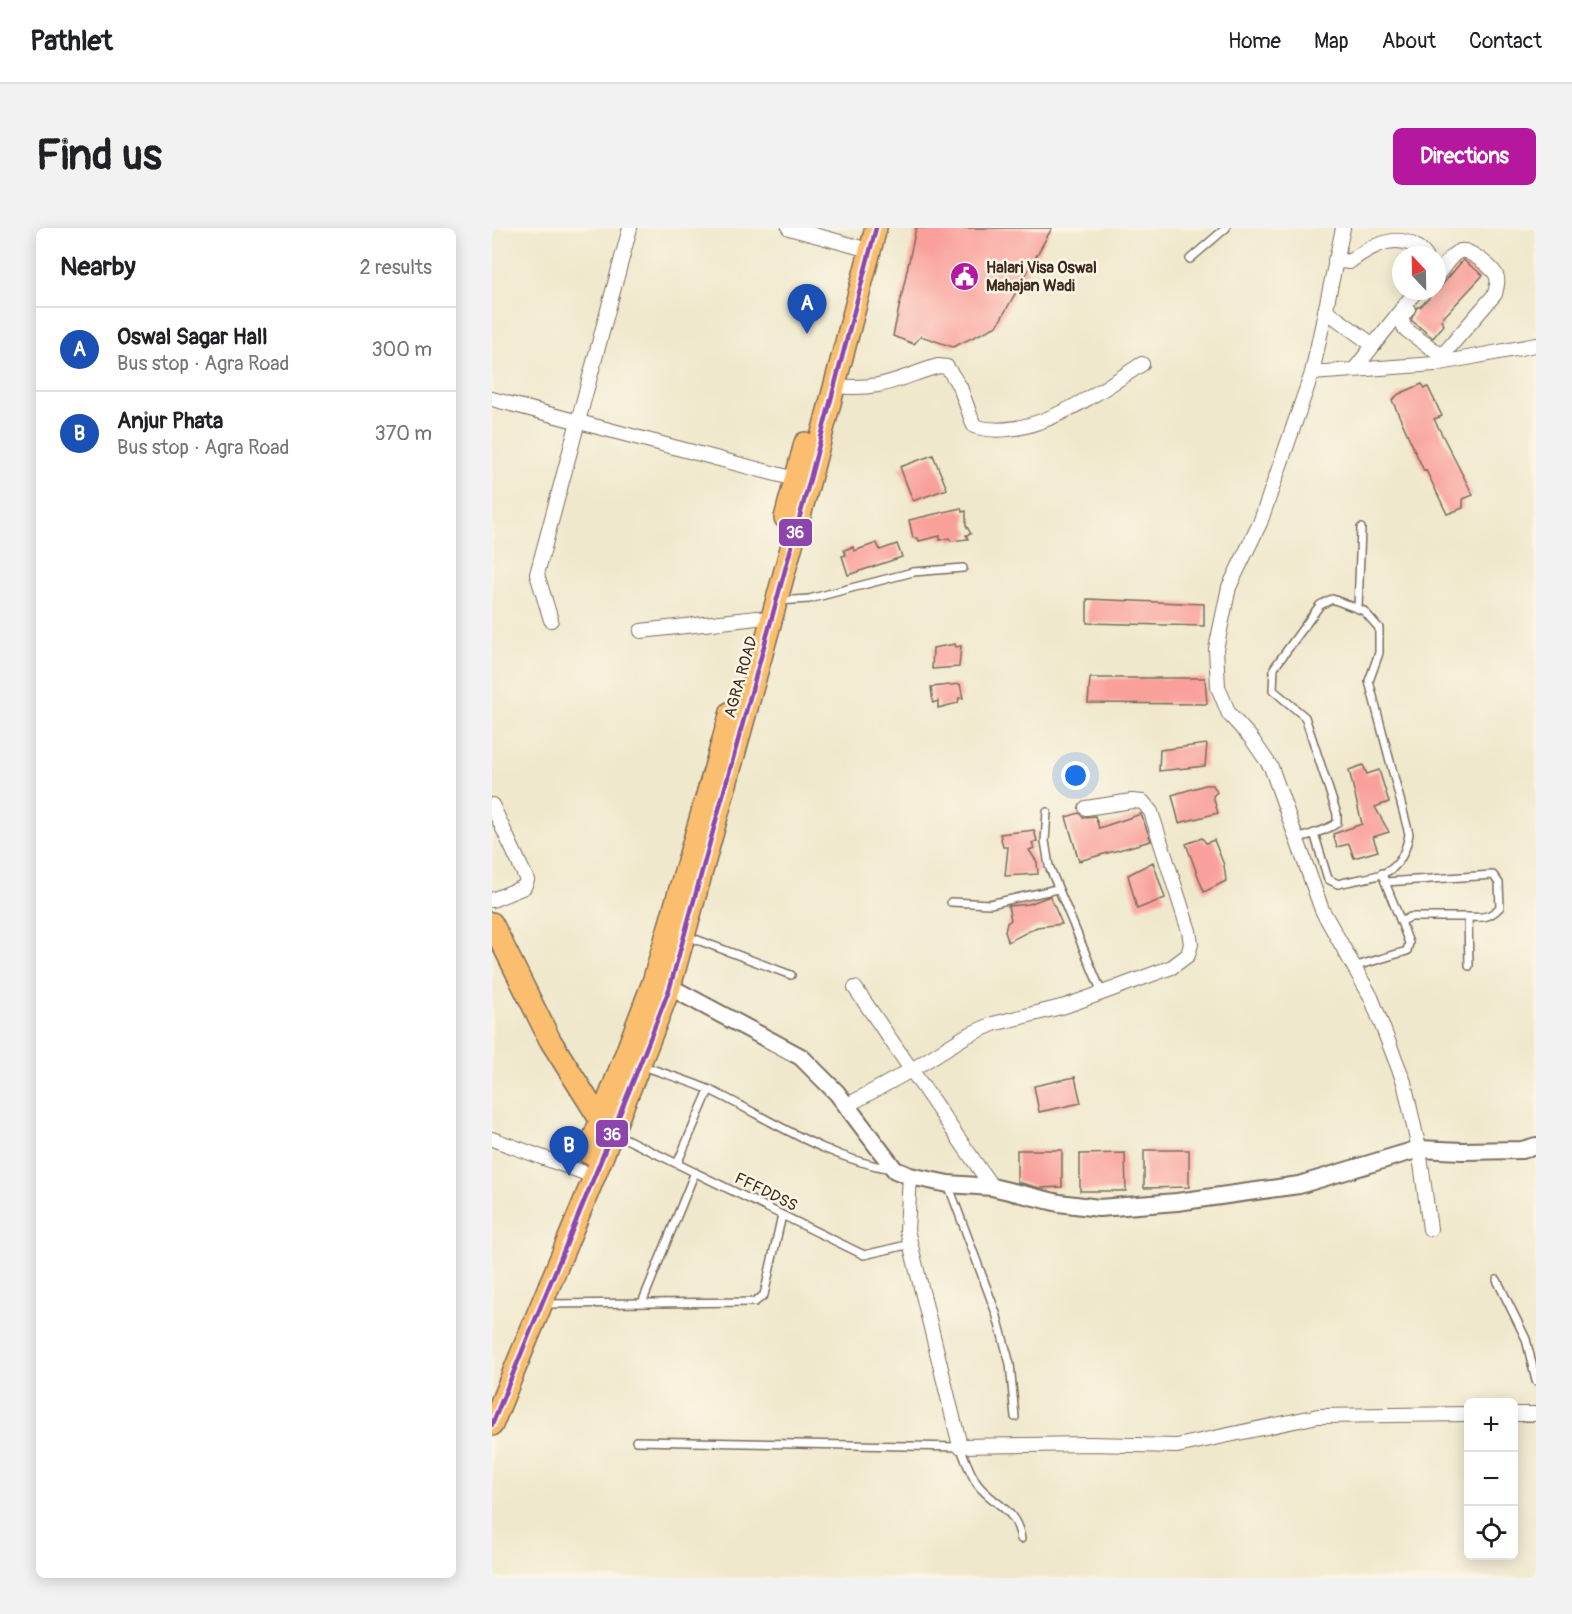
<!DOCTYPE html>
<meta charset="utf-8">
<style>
body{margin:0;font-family:Pangolin,sans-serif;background:#f2f2f2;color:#202124}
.controls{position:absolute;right:18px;bottom:18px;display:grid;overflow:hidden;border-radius:9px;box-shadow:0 3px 15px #0003}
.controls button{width:54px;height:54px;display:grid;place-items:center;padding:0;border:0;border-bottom:2px solid #e0e0e0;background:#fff;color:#202124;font:30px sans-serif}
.compass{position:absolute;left:900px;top:18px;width:54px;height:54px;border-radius:50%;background:#fff;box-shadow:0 3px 15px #0003;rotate:338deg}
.you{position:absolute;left:584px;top:548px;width:21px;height:21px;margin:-15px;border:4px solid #fff;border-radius:50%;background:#1a73e8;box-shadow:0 0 0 9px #1a73e833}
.badge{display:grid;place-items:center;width:39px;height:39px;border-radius:50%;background:#b5179e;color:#fff;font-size:20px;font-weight:700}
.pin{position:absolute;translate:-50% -50px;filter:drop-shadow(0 2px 3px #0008)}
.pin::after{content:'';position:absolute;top:32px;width:21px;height:18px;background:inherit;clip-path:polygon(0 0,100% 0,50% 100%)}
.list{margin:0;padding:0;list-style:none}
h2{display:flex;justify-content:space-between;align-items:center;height:78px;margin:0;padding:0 24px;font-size:26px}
h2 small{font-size:20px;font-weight:400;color:#757577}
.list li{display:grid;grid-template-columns:39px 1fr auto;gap:18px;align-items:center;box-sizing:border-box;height:84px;padding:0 24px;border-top:2px solid #e0e0e0}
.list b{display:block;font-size:22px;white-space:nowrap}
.list p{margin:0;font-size:20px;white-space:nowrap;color:#757577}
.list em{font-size:20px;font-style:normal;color:#757577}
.icon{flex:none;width:33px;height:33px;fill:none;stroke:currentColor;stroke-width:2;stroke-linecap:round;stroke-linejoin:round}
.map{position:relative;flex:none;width:1044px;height:1350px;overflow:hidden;border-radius:9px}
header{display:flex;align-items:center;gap:36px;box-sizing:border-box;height:84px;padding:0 30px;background:#fff;border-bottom:2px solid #e0e0e0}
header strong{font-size:28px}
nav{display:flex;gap:33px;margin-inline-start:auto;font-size:21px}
.intro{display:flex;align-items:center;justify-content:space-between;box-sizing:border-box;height:144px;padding:0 36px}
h1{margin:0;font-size:42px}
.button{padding:15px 27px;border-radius:9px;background:#b5179e;color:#fff;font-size:21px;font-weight:700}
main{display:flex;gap:36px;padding:0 36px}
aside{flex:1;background:#fff;border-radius:9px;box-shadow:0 3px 15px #0003}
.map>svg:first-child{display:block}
.building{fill:#f9a09b}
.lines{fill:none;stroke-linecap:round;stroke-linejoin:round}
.service-casing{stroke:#7a6c5b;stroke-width:10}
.minor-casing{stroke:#7a6c5b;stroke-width:16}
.tertiary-casing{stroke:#7a6c5b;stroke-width:20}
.primary-casing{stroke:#7a6c5b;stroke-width:24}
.trunk-casing{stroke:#7a6c5b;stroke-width:24}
.service{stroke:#fff;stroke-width:7}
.minor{stroke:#fff;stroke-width:14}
.tertiary{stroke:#fff;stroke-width:16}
.primary{stroke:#fabe6e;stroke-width:21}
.trunk{stroke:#fabe6e;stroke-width:21}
.bus-1-casing{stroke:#fcf5e5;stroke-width:9}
.bus-1{stroke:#8e44ad;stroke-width:4.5}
.labels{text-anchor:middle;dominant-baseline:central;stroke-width:5;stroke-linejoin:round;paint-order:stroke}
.poi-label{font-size:16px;font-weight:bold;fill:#3b2a1e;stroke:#fcf5e5;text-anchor:start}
.street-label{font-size:16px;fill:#3b2a1e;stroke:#fcf5e5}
.line-badge{stroke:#fcf5e5;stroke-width:2}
.badge-label{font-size:16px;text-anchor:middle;font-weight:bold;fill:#fff}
</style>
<header>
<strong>Pathlet</strong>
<nav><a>Home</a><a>Map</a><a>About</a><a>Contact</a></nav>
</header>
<div class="intro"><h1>Find us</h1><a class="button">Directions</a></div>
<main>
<aside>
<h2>Nearby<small>2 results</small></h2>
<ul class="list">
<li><span class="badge" style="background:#1a4fb4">A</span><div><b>Oswal Sagar Hall</b><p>Bus stop · Agra Road</p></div><em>300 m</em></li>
<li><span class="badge" style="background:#1a4fb4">B</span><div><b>Anjur Phata</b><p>Bus stop · Agra Road</p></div><em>370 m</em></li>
</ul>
</aside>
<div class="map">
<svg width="1044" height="1350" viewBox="0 0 1044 1350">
<rect width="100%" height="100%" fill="#fcf5e5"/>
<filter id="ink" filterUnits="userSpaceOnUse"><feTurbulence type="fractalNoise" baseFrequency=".0167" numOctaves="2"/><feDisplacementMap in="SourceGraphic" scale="12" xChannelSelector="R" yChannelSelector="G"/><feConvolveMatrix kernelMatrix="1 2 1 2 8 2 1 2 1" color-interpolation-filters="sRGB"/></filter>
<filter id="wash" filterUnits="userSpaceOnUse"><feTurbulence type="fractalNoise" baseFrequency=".008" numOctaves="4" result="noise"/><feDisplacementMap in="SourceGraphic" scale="24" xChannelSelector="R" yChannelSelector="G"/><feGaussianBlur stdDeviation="1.35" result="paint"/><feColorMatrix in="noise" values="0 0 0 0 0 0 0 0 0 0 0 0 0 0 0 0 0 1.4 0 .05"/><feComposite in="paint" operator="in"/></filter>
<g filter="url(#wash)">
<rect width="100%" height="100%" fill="#efe8cc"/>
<g id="blocks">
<path class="building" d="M 424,0 L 560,0 L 505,98 L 461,119 L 429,108 L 422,116 L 401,108 Z
M 971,32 L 991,47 L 949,92 L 952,97 L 941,110 L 919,92 L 925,79 L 928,79 L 937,70 L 939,63 L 945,63 Z
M 930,156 L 933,160 L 936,159 L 950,188 L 942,191 L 981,267 L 971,271 L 971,280 L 955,286 L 934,242 L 932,243 L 900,172 L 907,166 Z
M 441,227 L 455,261 L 421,273 L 408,239 Z
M 469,280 L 470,284 L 474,283 L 474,297 L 479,306 L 474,307 L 476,311 L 459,313 L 457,310 L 448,312 L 448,308 L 427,313 L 426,310 L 421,310 L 417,292 Z
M 385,315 L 388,322 L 405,316 L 410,329 L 356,347 L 350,328 L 354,327 L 352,322 L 361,319 L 362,323 Z
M 595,371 L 712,376 L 712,398 L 595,395 Z
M 463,416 L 464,419 L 469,418 L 467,439 L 440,441 L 441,420 Z
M 598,450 L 713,450 L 715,476 L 596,475 Z
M 468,456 L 471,470 L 467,470 L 466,475 L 446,480 L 446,473 L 441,475 L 439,459 Z
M 715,516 L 713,538 L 667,543 L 668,522 Z
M 871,537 L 875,546 L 887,542 L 897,574 L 883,579 L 897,604 L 881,609 L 886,623 L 862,630 L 857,616 L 845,619 L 841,606 L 870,596 L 857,542 Z
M 713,557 L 721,557 L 725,564 L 721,568 L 726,585 L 687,595 L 680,567 Z
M 587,585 L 591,589 L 603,588 L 607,600 L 649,586 L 659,613 L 587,633 L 574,589 Z
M 542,602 L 545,613 L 540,615 L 542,620 L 537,622 L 545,634 L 546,646 L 513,648 L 516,619 L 511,619 L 508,606 Z
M 710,610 L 714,615 L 722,612 L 732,637 L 734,653 L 712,664 L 694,616 Z
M 661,634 L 673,670 L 645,681 L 636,647 Z
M 558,668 L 570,696 L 545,699 L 516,714 L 513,703 L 515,695 L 519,692 L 516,678 L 537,676 Z
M 583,849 L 589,875 L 547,884 L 542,858 Z
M 525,922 L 570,922 L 570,959 L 548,960 L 525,954 Z
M 652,922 L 697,922 L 697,959 L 652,960 Z
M 633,925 L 634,963 L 588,963 L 588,926 Z"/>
</g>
</g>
<g filter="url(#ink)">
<use href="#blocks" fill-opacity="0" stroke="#7a6c5b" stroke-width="1.5"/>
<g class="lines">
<defs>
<path id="service" d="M 698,31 L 734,0
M 286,373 L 317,371 L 421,344 L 471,340
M 866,380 L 869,300
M 555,584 L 553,613 L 557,638 L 610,765
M 804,611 C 818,607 833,603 845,595 L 845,586 L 813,489 L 781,462 L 782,440 L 828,377 L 840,371 L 872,383 L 887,400 L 887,425 L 877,453 L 917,606 C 909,652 885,646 846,656 L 836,651 L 822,605
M 890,645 L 893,654 L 1001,647 L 1007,655 L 1008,679 C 998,690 990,690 976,689
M 893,654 L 909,694
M 459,674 L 498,676 L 565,661
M 195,708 L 299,747
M 861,739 L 915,723 L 917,715 L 909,694 L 918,689 L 976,689 L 977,738
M 151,838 C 173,846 198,853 220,863 C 278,891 335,931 400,941
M 122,905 L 372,1027 L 419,1016
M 185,936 L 217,862
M 456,956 L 504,1085 L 518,1136 L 523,1189
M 1005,1052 L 1034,1111 L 1044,1153
M 150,1075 L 203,944
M 54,1076 L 263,1074 L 272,1067 L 290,987
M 144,1213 L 469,1219
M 468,1218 C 473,1231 478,1246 486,1257 C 503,1278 524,1280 529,1311"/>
<path id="minor" d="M 297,0 L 366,19
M 851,0 L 820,145 L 768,295 L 737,359 L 724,421 L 726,459 L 737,486 L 759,510 L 779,539 L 830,682 L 879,769 L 912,854 L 927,921 L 938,1001
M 843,32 L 857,34 C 880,17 911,0 933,27
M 916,81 L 909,90 L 913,101 L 950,128
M 833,82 L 881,117
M 943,136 L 1003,66 C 1004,61 1007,52 1004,47 C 1000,39 977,21 969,23 C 960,24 951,41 945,47
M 862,142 L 924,63
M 820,145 L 943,136 L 1044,117
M 343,158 C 389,163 404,151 446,138 L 455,139 L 468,159 L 482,198 C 537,216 606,164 650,136
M 0,171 L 303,251
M 59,392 L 45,346 L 138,0
M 149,403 L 265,390
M 0,577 L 35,652 L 32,659 L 0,672
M 363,760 L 500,959
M 354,878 L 421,841 L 474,808 L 501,796 L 573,778 L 610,765 L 680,739 L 696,727 L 699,716 L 697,703 L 659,584 L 651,574 L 640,573 L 594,580
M 0,911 L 101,948
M 418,948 L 415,1002 L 468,1218 L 597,1216 L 685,1218 L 826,1188 L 976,1186
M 1022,1186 L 1044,1186"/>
<path id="tertiary" d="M 168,756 L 178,759 L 309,829 L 345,865 L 403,942 L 418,948 L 456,956 L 500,959 L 567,975 L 607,980 L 685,974 L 807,957 L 927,921 L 970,923 L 1030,922 L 1044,918"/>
<path id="primary" d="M 0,695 L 58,812 L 109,893 L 120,903"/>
<path id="trunk" d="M 293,290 L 313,215
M 96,925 L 161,754 L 239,484
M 0,1197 C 59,1051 122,906 178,759 L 317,255 L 384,0"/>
</defs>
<use href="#service" class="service-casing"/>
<use href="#minor" class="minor-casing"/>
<use href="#tertiary" class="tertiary-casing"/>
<use href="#primary" class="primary-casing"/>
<use href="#trunk" class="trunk-casing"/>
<use href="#service" class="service"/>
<use href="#minor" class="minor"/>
<use href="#tertiary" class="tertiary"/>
<use href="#primary" class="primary"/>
<use href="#trunk" class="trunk"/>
<defs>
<path id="bus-1" d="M 0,1197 C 59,1051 122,906 178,759 L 317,255 L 384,0"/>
</defs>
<use href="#bus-1" class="bus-1-casing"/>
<use href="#bus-1" class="bus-1"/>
</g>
</g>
<defs>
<symbol id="civic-disc" viewBox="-11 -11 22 22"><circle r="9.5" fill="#b5179e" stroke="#fcf5e5"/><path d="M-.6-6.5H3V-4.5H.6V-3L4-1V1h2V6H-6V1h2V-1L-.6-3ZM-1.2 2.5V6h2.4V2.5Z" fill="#fff"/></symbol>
</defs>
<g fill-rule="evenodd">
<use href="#civic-disc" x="456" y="32" width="33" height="33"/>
</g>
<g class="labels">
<g class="poi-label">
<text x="494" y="40">Halari Visa Oswal<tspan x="494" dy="18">Mahajan Wadi</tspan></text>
</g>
<g class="street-label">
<text transform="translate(249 449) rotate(-74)">AGRA ROAD</text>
<text transform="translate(274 964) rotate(26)">FFFDDSS</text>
</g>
</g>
<g class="line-badge">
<rect x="286" y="290" width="35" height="29" rx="6" fill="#8e44ad"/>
<rect x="103" y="891" width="34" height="29" rx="6" fill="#8e44ad"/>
</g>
<g class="badge-label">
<text x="303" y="310">36</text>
<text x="120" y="912">36</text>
</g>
</svg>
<div class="controls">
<button>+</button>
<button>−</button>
<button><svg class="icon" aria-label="locate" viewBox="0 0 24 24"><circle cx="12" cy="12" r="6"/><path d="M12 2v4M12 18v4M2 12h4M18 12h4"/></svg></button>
</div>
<svg class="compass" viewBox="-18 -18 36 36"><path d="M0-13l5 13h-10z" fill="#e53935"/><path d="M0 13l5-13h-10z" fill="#757577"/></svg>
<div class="you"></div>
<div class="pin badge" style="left:315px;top:106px;background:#1a4fb4">A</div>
<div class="pin badge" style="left:77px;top:948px;background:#1a4fb4">B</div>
</div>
</main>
